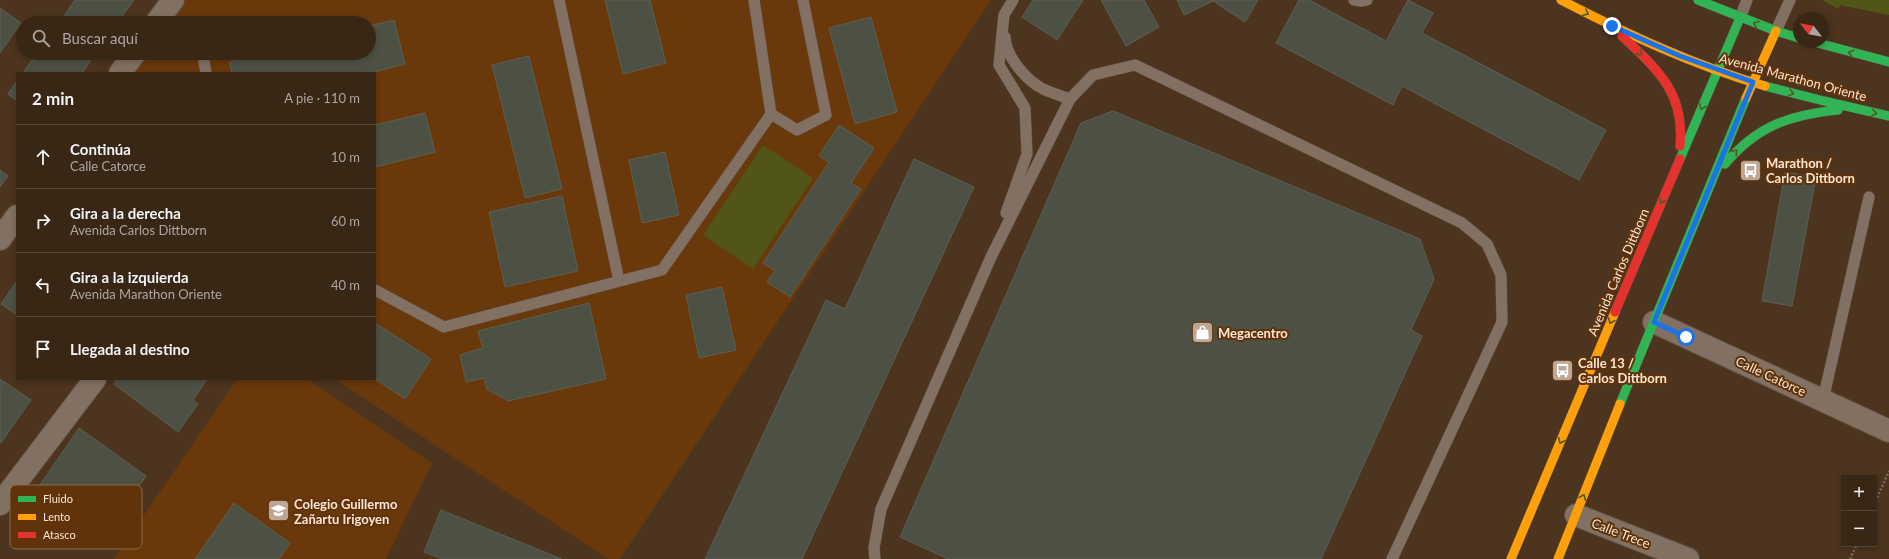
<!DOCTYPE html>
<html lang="es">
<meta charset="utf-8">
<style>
body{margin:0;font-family:Lato,sans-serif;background:#402f1f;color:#f1f3f6}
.controls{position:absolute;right:12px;bottom:12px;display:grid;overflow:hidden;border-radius:0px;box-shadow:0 2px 6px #0003}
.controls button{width:36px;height:36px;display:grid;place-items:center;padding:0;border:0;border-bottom:1px solid #534435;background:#392716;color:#f1f3f6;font:20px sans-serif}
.compass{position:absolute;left:1793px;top:12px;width:36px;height:36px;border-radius:50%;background:#392716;box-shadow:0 2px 6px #0003;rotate:301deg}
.stop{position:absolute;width:12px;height:12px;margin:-9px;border:3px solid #1a73e8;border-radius:50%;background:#fff}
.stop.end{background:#1a73e8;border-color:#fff;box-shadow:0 1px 4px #0008}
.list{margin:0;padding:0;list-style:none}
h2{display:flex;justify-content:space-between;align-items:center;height:52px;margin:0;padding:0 16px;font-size:17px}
h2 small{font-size:13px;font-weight:400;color:#aba5a1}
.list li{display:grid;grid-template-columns:26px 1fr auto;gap:12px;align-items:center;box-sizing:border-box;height:64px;padding:0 16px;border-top:1px solid #534435}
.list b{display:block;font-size:15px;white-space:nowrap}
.list p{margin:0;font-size:13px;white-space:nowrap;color:#aba5a1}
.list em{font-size:13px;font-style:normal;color:#aba5a1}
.icon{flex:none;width:22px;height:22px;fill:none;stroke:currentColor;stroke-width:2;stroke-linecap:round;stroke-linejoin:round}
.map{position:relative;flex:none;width:1889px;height:559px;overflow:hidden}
.search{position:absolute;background:#392716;box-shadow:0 2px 6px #0003;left:16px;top:16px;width:360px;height:44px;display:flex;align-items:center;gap:10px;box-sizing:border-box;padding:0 14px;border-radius:22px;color:#aba5a1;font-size:15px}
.panel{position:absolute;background:#392716;box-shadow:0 2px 6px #0003;left:16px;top:72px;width:360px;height:308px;border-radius:0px}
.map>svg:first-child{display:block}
.built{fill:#69380b}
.green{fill:#515618}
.building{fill:#4d5144;stroke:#5b6052}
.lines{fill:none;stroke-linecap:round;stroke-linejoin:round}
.lane-casing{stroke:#604e3e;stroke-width:12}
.street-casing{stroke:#604e3e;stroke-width:24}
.fast-casing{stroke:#604e3e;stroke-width:10}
.slow-casing{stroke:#604e3e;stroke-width:10}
.jam-casing{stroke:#604e3e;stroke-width:10}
.path{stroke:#7d6b5c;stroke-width:2.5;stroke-dasharray:2 2;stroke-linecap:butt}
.lane{stroke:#827062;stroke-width:11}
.street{stroke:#827062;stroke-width:22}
.fast{stroke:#30b455;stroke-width:9}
.slow{stroke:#ff9f0a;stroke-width:9}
.jam{stroke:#e5322d;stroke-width:9}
.oneway{stroke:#525a20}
.route{stroke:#1a73e8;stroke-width:5}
.labels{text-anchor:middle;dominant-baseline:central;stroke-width:4;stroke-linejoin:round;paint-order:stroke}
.street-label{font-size:13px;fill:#fbe4d5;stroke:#60330a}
.poi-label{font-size:13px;font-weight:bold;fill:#fbe4d5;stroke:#60330a;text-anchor:start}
.key{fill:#60330a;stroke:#8e6847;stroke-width:1}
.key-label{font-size:11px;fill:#fbe4d5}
</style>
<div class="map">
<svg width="1889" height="559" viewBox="0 0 1889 559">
<rect width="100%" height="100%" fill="#4c341e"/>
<path class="built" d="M 167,0 L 991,0 L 620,559 L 608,559 L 335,379 L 375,379 L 375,73 L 114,73 L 128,53 L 369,53 L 369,23 L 150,23 Z
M 237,379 L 307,379 L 432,463 L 386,559 L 114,559 Z"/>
<path class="green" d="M 1822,0 L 1889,0 L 1889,15 L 1840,5 L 1838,9 Z
M 763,145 L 813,178 L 753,269 L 703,235 Z"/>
<path class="building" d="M 75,0 L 134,0 L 117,23 L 59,23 Z
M 605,0 L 650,0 L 666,63 L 623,74 Z
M 1033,0 L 1083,0 L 1057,40 L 1022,17 Z
M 1101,0 L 1144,0 L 1159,27 L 1126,46 Z
M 1177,0 L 1258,0 L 1245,22 L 1213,1 L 1184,15 Z
M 1299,0 L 1309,0 L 1386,41 L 1408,0 L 1433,13 L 1422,33 L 1606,130 L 1579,180 L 1402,86 L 1393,105 L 1276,43 Z
M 0,8 L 21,23 L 0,53 Z
M 871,17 L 897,112 L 855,124 L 829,28 Z
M 394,20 L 405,64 L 371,73 L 232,73 L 229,62 L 265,53 L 369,53 L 369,26 Z
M 37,53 L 96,53 L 82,73 L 23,73 Z
M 529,56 L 562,189 L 525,198 L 492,65 Z
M 17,81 L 17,101 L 8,94 Z
M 1113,111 L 1420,239 L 1434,279 L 1411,330 L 1422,336 L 1321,559 L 948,559 L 900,537 L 1081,123 Z
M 425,113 L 435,152 L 375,167 L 375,125 Z
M 839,125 L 874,148 L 851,183 L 861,189 L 790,297 L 767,282 L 775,271 L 763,263 L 829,162 L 819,156 Z
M 665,152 L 679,215 L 642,223 L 629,160 Z
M 914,159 L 974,187 L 802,559 L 705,559 L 826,300 L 845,309 Z
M 0,170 L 8,176 L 0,187 Z
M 1785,172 L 1816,177 L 1792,306 L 1762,301 Z
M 562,196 L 578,271 L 505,287 L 489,212 Z
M 17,281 L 17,315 L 1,304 Z
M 722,287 L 736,350 L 699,358 L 686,295 Z
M 589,303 L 606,379 L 508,401 L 487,389 L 484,378 L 466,382 L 460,355 L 483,348 L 478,331 Z
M 375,323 L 431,359 L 405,399 L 375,379 Z
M 0,379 L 31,400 L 0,444 Z
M 117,379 L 207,379 L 193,400 L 198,404 L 178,432 L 114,384 Z
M 79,428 L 146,476 L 106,532 L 40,485 Z
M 234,503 L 290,543 L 279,559 L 195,559 Z
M 441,510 L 562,559 L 442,559 L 424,552 Z"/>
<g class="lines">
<defs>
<path id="lane" d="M 559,0 L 619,281
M 1354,0 L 1361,1 L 1367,0
M 1740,18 L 1747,0
M 1776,31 L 1790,0
M 1005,37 C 1006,57 1026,80 1043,89 C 1052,93 1061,96 1070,99
M 204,62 L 206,73
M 771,114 L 797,130 L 826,115 L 803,0
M 1006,213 L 1027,154 L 1025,108 L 999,65 L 1004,15 L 1013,0
M 375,290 L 444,327 L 662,270 L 771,114 L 754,0
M 1823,400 L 1869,197
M 875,559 L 874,548 L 881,509 L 991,257 L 1070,99 L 1093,75 L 1135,65 L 1462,223 L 1487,244 L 1501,275 L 1502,322 L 1392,559"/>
<path id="street" d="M 156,23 L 173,0
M 120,73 L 135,53
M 0,239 L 17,216
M 1654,322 L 1889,431
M 0,504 L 95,379
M 1576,515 L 1688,559"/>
<path id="fast" d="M 1698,0 L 1776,31 L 1799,38
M 1814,42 L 1889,62
M 1765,86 L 1824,101 L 1889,116
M 1680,159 L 1740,18
M 1725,164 C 1757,126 1789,115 1838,110
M 1620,404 L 1746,98"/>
<path id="slow" d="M 1561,0 C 1627,34 1693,65 1765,86
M 1746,98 L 1776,31
M 1511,559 L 1615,312
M 1558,559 L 1620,404"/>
<path id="jam" d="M 1622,36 C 1658,70 1685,93 1680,146
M 1615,312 L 1680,159"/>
</defs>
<use href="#lane" class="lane-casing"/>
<use href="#street" class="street-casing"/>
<use href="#fast" class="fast-casing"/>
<use href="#slow" class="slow-casing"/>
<use href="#jam" class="jam-casing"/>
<path class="path" d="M 1874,505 L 1889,471
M 1850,559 L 1857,544"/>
<use href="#lane" class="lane"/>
<use href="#street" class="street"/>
<use href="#fast" class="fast"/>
<use href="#slow" class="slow"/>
<use href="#jam" class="jam"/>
</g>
<defs><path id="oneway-chevron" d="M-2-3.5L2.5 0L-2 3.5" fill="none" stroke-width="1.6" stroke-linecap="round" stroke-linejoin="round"/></defs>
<g class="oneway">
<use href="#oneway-chevron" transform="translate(1586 13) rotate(27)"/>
<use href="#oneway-chevron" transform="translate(1756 24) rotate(-159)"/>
<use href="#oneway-chevron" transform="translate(1640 53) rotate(44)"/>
<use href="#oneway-chevron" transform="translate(1851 53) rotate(-164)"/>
<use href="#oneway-chevron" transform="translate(1791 93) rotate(15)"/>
<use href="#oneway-chevron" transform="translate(1702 107) rotate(113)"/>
<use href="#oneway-chevron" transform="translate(1874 113) rotate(11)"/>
<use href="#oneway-chevron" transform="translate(1735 152) rotate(-48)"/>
<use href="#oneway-chevron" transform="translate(1662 201) rotate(113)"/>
<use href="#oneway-chevron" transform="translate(1611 321) rotate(113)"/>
<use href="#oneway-chevron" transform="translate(1561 441) rotate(113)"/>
<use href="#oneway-chevron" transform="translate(1583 497) rotate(-68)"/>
</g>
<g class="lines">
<path class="route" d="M 1612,26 L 1680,56 L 1753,82 L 1654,322 L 1686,337"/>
</g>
<defs>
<symbol id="bus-square" viewBox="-11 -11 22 22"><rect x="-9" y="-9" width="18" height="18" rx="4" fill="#bea695" stroke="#60330a"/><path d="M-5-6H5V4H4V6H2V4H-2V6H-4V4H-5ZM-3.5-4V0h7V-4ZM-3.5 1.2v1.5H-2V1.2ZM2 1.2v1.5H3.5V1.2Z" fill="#fff"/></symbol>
<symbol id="shop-square" viewBox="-11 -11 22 22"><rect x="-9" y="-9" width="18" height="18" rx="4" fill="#bea695" stroke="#60330a"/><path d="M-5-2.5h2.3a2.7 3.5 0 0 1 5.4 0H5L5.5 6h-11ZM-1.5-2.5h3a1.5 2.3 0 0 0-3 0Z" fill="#fff"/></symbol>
<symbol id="school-square" viewBox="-11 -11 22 22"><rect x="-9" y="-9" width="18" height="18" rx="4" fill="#bea695" stroke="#60330a"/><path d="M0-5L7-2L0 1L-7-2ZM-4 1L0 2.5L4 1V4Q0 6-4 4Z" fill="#fff"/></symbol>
</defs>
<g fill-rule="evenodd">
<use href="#bus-square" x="1738" y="158" width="25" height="25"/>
<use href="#shop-square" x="1190" y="320" width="25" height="25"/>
<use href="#bus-square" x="1550" y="358" width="25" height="25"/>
<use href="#school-square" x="266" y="498" width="25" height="25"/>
</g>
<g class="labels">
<g class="street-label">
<text transform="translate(1793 77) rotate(15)">Avenida Marathon Oriente</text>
<text transform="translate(1618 272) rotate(-67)">Avenida Carlos Dittborn</text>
<text transform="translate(1771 376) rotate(25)">Calle Catorce</text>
<text transform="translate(1621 533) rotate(21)">Calle Trece</text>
</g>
<g class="poi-label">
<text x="1766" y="163">Marathon /<tspan x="1766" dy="15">Carlos Dittborn</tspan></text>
<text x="1218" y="333">Megacentro</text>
<text x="1578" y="363">Calle 13 /<tspan x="1578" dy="15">Carlos Dittborn</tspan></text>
<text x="294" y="504">Colegio Guillermo<tspan x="294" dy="15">Zañartu Irigoyen</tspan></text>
</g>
</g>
<rect x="10" y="485" width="132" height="64" rx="6" class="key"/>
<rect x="18" y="496" width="18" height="6" fill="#30b455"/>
<rect x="18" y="514" width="18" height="6" fill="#ff9f0a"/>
<rect x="18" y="532" width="18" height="6" fill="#e5322d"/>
<g class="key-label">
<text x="43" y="503">Fluido</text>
<text x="43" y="521">Lento</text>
<text x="43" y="539">Atasco</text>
</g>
</svg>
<div class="controls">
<button>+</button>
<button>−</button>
</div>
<svg class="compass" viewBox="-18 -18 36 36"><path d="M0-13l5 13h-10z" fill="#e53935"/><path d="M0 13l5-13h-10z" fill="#aba5a1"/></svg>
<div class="stop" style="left:1686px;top:337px"></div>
<div class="stop end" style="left:1612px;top:26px"></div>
<div class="search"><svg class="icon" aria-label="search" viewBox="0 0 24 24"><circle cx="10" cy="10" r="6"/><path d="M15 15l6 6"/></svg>Buscar aquí</div>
<section class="panel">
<h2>2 min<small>A pie · 110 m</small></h2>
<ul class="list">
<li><svg class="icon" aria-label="ahead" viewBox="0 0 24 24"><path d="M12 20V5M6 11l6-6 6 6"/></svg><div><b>Continúa</b><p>Calle Catorce</p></div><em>10 m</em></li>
<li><svg class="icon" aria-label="right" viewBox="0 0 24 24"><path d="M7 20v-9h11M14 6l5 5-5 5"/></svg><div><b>Gira a la derecha</b><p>Avenida Carlos Dittborn</p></div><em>60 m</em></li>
<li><svg class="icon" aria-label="left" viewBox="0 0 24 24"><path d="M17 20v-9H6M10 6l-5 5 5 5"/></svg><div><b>Gira a la izquierda</b><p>Avenida Marathon Oriente</p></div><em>40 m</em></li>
<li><svg class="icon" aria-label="arrive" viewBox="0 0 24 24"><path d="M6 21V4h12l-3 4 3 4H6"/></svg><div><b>Llegada al destino</b></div></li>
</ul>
</section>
</div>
